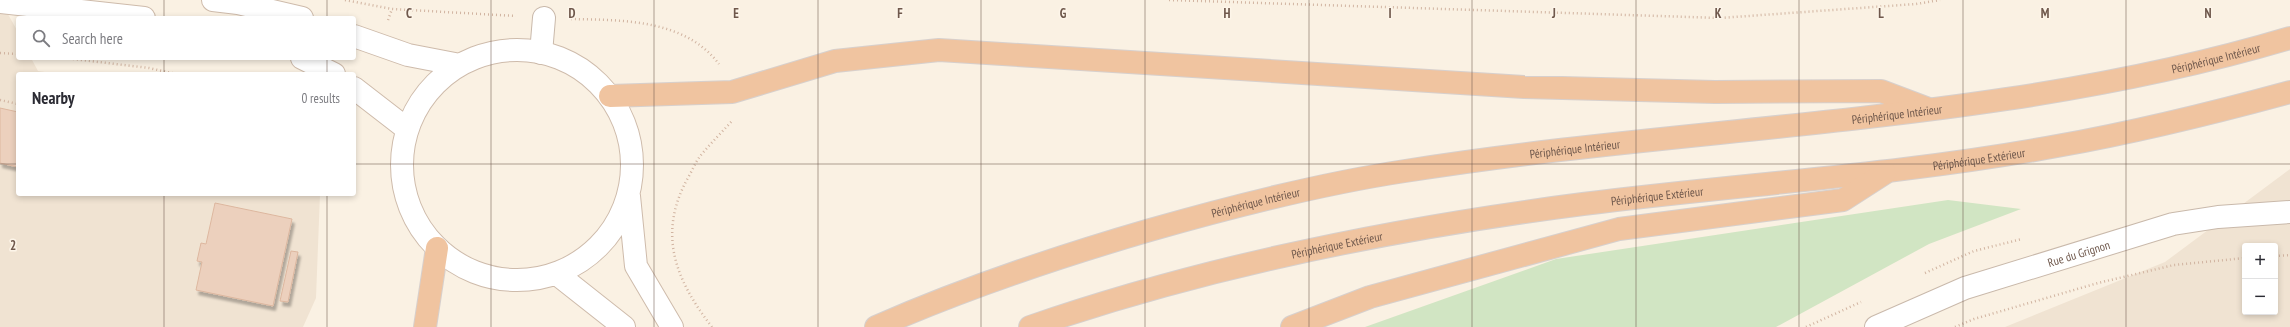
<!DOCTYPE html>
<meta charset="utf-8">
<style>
body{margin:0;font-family:"PT Sans Narrow",sans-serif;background:#f7f7f7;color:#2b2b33}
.controls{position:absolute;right:12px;bottom:12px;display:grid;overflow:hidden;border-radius:4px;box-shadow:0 2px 6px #0003}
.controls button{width:36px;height:36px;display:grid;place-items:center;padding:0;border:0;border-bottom:1px solid #e1e1e2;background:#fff;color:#2b2b33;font:20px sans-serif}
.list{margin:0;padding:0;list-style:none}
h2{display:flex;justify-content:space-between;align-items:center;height:52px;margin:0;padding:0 16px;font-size:17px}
h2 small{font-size:13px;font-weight:400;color:#7c7c81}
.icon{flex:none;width:22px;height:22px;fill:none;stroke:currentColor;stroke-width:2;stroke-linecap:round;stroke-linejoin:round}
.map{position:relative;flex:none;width:2290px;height:327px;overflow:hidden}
.search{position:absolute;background:#fff;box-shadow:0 2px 6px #0003;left:16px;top:16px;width:340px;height:44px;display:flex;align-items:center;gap:10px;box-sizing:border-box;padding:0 14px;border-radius:4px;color:#7c7c81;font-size:15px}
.panel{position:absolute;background:#fff;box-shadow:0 2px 6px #0003;left:16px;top:72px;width:340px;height:124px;border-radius:4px}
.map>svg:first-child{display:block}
.residential{fill:#f0e3d2;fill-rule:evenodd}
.green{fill:#d1e5c3}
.building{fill:#ecd0bd;stroke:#ddb79f;filter:url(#shadow)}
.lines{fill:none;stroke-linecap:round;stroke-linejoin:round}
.minor-casing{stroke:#c9b9ab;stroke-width:24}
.tertiary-casing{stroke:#c9b9ab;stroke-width:24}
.secondary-casing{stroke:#cebbab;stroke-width:24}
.trunk-casing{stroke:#d7d0cd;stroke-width:24}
.path{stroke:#d1b4a1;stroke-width:2.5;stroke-dasharray:1 3;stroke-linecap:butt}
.minor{stroke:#fff;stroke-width:22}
.tertiary{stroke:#fff;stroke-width:22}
.secondary{stroke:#fff;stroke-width:22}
.trunk{stroke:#f0c4a0;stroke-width:22}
.grid{fill:none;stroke:#6f584c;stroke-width:1;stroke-opacity:0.55}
.labels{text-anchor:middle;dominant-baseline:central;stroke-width:3;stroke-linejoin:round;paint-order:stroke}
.street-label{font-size:12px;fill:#6f584c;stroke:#fdf5e9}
.grid-label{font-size:13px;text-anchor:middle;font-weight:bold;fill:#6f584c;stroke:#fdf5e9;stroke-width:3;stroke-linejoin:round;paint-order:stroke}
</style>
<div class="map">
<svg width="2290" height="327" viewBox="0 0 2290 327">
<defs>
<filter id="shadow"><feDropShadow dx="2.5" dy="4.5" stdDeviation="1" flood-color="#0004"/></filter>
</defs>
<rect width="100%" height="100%" fill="#faf1e3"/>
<path class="residential" d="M 0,0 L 18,32 L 18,58 L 31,58 L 38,71 L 58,74 L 18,74 L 18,194 L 320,194 L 316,298 L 303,327 L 0,327 Z
M 2290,169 L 2290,327 L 2005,327 L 2165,262 ZM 2245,246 L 2275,246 L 2275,312 L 2245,312 Z"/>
<path class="green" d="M 1948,200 L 2021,209 L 1929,244 L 1776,327 L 1365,327 L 1556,259 Z"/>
<path class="building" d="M 0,108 L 18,112 L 18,167 L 0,163 Z
M 215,203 L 292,219 L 273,306 L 196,290 L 202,262 L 197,261 L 201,243 L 206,244 Z
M 291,251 L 298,252 L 288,302 L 280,301 Z"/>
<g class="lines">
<defs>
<path id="minor" d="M 541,53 L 544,18"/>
<g id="tertiary">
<path id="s1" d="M 1876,327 L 1965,288 L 2173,224 L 2218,217 L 2290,212"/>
</g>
<path id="secondary" d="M 213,0 L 238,3 L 302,18
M 0,2 L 144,18
M 354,36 L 408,55 L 460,65
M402 165a115 115 0 1 1 230 0a115 115 0 1 1-230 0Z
M 302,58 L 334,74
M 354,88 L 407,129
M 629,196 L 636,266 L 672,327
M 557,274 L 624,327"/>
<g id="trunk">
<path d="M 610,96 L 732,92 L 835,61 L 939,50 L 1524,87 L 1715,92 L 1881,91 L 1926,108"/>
<path d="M 425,327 L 437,248"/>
<path id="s2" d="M 876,327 C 965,288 1057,257 1150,230 C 1234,206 1319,184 1405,171 C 1700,124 2003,124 2290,38"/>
<path id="s3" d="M 1030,327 C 1209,265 1396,228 1583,204 C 1741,184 1901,175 2057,146 C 2136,132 2213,113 2290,92"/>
<path d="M 1292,327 L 1370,297 L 1619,229 L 1843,200 L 1885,173"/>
</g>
</defs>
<use href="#minor" class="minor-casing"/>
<use href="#tertiary" class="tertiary-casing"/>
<use href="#secondary" class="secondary-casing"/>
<use href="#trunk" class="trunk-casing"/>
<path class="path" d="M 345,0 L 392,9 L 516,16
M 1169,0 L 1720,18 L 1916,4 L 1940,0
M 571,19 C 622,20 685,19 719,64
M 388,20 L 392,9
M 0,53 L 18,54
M 65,58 L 149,68 L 176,74
M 0,100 L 18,104
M 2275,256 L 2290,255
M 1925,273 L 1974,251 L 2022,239
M 712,327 C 674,278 657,232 689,176 C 693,169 696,161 701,155 C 711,143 722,132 732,121
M 1806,327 L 1861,302
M 1955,327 L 1974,319 L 2098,283 L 2174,265 L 2245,258"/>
<use href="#minor" class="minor"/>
<use href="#tertiary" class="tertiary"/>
<use href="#secondary" class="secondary"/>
<use href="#trunk" class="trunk"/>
</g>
<path class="grid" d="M 164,0 L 164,18M 327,0 L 327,18M 491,0 L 491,327M 654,0 L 654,327M 818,0 L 818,327M 981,0 L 981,327M 1145,0 L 1145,327M 1309,0 L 1309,327M 1472,0 L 1472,327M 1636,0 L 1636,327M 1799,0 L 1799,327M 1963,0 L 1963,327M 2126,0 L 2126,327M 164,58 L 164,74M 327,58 L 327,74M 0,164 L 18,164M 354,164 L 2290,164M 164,194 L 164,327M 327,194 L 327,327"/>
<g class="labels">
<g class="street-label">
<text stroke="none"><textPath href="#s2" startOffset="1372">Périphérique Intérieur</textPath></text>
<text stroke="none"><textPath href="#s2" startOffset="1048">Périphérique Intérieur</textPath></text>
<text stroke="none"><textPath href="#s2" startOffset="724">Périphérique Intérieur</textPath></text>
<text stroke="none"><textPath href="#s3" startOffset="966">Périphérique Extérieur</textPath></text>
<text stroke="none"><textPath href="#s3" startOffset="642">Périphérique Extérieur</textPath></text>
<text stroke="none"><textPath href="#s2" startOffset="400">Périphérique Intérieur</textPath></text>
<text stroke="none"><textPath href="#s3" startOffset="318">Périphérique Extérieur</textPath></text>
<text stroke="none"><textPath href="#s1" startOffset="216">Rue du Grignon</textPath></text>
</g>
</g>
<g class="grid-label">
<text x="409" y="18">C</text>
<text x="572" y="18">D</text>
<text x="736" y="18">E</text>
<text x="900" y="18">F</text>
<text x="1063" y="18">G</text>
<text x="1227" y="18">H</text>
<text x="1390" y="18">I</text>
<text x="1554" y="18">J</text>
<text x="1718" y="18">K</text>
<text x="1881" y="18">L</text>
<text x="2045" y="18">M</text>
<text x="2208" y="18">N</text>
<text x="13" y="250">2</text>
</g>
</svg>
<div class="controls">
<button>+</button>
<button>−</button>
</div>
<div class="search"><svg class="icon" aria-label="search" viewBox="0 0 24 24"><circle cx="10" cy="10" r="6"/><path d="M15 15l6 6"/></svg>Search here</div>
<section class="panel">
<h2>Nearby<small>0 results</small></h2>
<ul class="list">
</ul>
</section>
</div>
